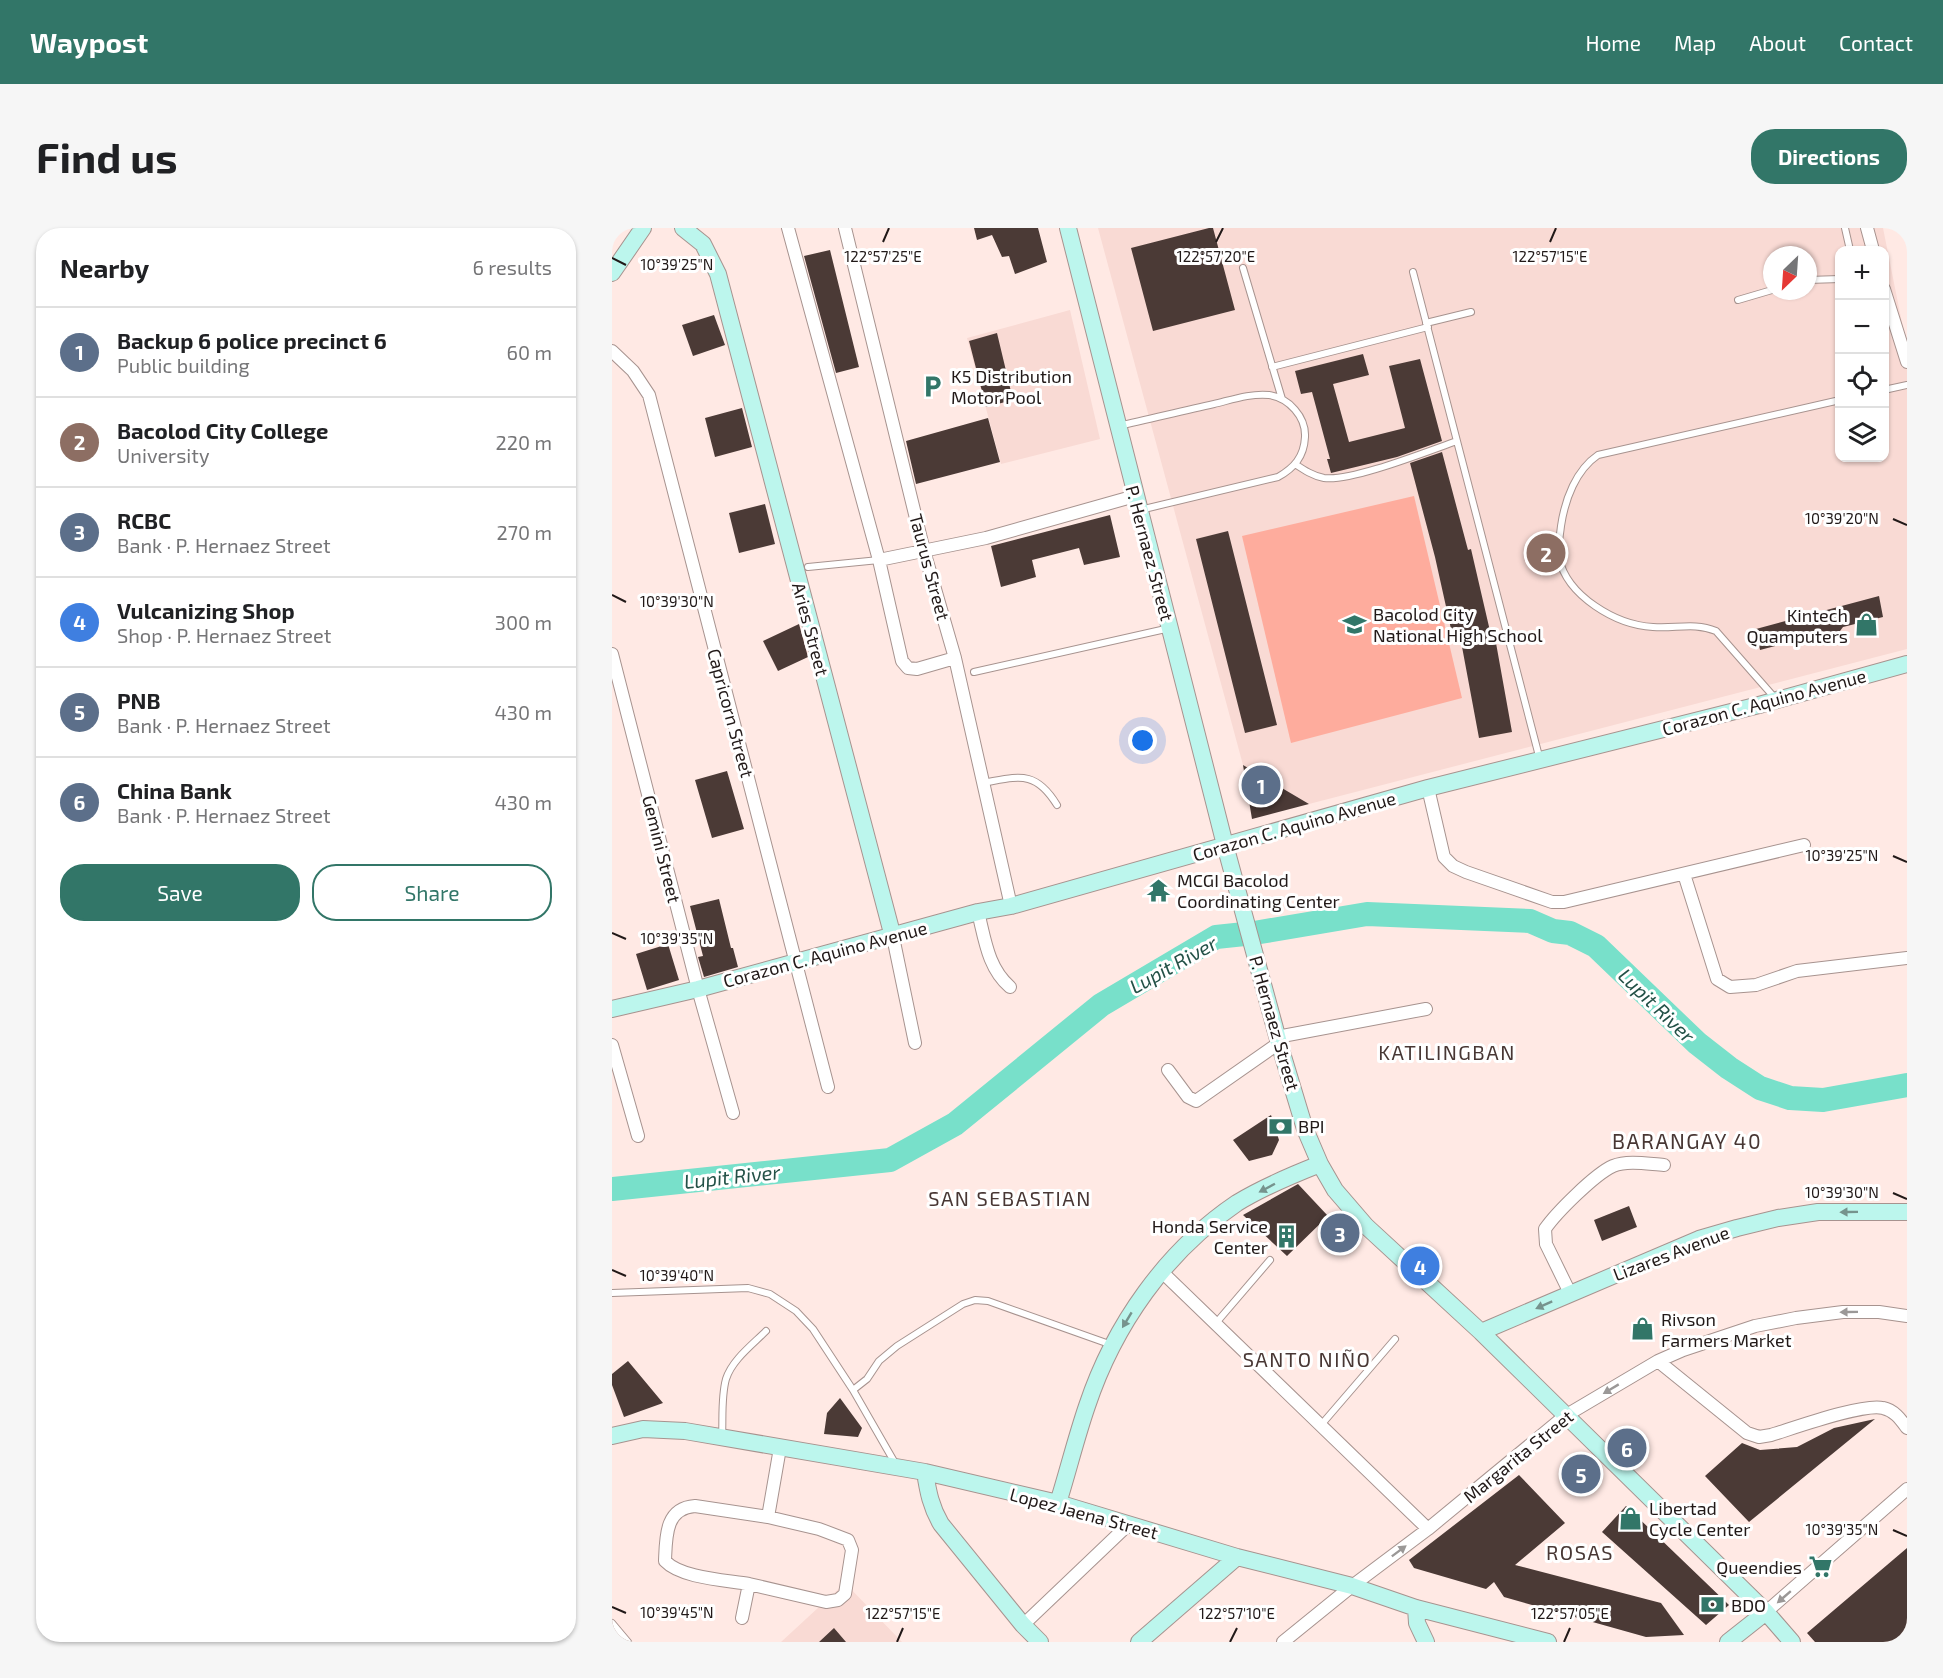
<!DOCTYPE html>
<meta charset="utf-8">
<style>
body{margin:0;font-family:"Exo 2",sans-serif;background:#f6f6f6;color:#202124}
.controls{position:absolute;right:18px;top:18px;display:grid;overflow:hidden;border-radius:12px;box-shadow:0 2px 4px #0004}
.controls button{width:54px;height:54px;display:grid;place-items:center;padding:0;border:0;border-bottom:2px solid #e0e0e0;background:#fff;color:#202124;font:30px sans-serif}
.compass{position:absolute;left:1151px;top:18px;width:54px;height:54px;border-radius:50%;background:#fff;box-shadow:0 2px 4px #0004;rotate:205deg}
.you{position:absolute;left:531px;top:513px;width:21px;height:21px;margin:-15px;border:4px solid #fff;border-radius:50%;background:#1a73e8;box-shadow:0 0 0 9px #1a73e833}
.badge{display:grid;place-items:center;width:39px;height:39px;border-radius:50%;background:#327668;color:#fff;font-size:20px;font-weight:700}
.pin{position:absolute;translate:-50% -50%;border:3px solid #fff;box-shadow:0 2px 6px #0006}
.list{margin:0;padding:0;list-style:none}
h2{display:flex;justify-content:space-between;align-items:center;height:78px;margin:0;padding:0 24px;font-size:26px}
h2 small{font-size:20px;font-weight:400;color:#757577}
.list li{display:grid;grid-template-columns:39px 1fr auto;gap:18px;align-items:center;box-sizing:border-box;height:90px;padding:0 24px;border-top:2px solid #e0e0e0}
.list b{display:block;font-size:22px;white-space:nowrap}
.list p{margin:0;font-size:20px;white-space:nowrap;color:#757577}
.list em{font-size:20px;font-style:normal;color:#757577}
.actions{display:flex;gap:12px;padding:18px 24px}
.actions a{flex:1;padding:14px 0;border:2px solid #327668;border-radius:24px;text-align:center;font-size:21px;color:#327668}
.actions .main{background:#327668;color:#fff}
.icon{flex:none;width:33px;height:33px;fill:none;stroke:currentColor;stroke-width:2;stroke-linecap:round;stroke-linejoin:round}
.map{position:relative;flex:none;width:1295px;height:1414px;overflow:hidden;border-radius:24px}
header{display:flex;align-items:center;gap:36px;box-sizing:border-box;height:84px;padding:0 30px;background:#327668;color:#fff}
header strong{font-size:28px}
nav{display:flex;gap:33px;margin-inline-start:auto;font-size:21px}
.intro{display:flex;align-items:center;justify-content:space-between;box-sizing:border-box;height:144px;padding:0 36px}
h1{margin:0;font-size:42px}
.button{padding:15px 27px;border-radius:24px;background:#327668;color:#fff;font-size:21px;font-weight:700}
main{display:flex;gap:36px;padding:0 36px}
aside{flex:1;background:#fff;border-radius:24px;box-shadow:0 2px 4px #0004}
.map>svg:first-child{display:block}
.built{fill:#f9dad4;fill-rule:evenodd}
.green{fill:#feac9d}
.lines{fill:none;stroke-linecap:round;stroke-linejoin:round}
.river{stroke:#78e0ca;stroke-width:24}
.building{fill:#4b3a36}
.lane-casing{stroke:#a7938f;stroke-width:8}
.street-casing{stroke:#a7938f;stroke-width:14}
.secondary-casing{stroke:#a7938f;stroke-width:18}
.lane{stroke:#fff;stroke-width:6}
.street{stroke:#fff;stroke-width:12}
.secondary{stroke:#bcf6ed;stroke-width:16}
.oneway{fill:#76938d}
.oneway2{fill:#9b9897}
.ticks{fill:none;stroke:#211918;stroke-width:2}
.labels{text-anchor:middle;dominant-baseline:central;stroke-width:6;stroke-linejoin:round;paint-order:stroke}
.poi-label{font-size:18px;fill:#211918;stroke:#fff;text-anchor:start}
.street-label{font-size:18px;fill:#211918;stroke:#fff}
.water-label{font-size:20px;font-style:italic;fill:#235147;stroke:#fff}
.neighbourhood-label{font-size:20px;letter-spacing:1.5px;fill:#483734;stroke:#fff}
.quarter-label{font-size:21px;letter-spacing:1.5px;fill:#483734;stroke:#fff}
.ticks-label{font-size:15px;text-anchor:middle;fill:#211918;stroke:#fff;stroke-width:6;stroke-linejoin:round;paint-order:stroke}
</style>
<header>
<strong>Waypost</strong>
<nav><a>Home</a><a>Map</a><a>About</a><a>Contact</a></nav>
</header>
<div class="intro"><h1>Find us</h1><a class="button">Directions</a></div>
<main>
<aside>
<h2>Nearby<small>6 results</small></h2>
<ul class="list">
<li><span class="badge" style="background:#5c6f8a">1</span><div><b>Backup 6 police precinct 6</b><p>Public building</p></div><em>60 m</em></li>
<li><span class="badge" style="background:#8d6e63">2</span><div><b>Bacolod City College</b><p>University</p></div><em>220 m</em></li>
<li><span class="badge" style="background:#5c6f8a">3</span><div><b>RCBC</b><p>Bank · P. Hernaez Street</p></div><em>270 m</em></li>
<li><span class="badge" style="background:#3f7fe0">4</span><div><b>Vulcanizing Shop</b><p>Shop · P. Hernaez Street</p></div><em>300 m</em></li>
<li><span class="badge" style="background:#5c6f8a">5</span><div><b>PNB</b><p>Bank · P. Hernaez Street</p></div><em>430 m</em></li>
<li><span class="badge" style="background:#5c6f8a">6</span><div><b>China Bank</b><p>Bank · P. Hernaez Street</p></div><em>430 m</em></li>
</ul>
<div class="actions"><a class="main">Save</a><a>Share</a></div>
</aside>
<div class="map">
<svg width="1295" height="1414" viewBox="0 0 1295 1414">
<rect width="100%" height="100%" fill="#ffe9e4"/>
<path class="built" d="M 486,0 L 1271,0 L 1295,120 L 1295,421 L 697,576 L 631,537 ZM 1228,22 L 1272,22 L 1272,230 L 1228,230 ZM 1160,27 L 1196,27 L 1196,63 L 1160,63 Z
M 458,82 L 488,211 L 389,236 L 355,110 Z
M 233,1355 L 290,1414 L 169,1414 Z"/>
<path class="green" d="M 802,268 L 850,470 L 679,515 L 630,308 Z"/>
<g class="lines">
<path class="river" d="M 0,961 L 278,932 L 343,896 L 489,777 L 604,709 L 642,705 L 755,686 L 918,693 L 941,703 L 958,705 L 984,718 L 1085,815 L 1117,840 L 1148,860 L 1178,870 L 1211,872 L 1295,857"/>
</g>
<path class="building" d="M 362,0 L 426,0 L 435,34 L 403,46 L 397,28 L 390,29 L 380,7 L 365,12 Z
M 597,0 L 601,0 L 623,82 L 541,103 L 519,20 Z
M 218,22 L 247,139 L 224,145 L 192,28 Z
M 102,87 L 113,117 L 81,128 L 70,97 Z
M 385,105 L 401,172 L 374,179 L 357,113 Z
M 751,126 L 757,147 L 721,156 L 737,214 L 793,200 L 777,138 L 808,131 L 830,213 L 785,229 L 719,245 L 715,231 L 718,231 L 700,164 L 689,166 L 683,143 Z
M 130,180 L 140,219 L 103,229 L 93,190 Z
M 376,190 L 388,234 L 304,256 L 294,213 Z
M 830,224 L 856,322 L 859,321 L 881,416 L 884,415 L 900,504 L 867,510 L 848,408 L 841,410 L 823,329 L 798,235 Z
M 153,276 L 163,316 L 127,325 L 117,285 Z
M 498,287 L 508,329 L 472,337 L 467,320 L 420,332 L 424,349 L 389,359 L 379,318 Z
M 616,303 L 665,497 L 633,505 L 584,311 Z
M 1267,368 L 1271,389 L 1231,399 L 1228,403 L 1191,415 L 1186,412 L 1148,422 L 1144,401 Z
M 187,396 L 196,429 L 166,443 L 151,413 Z
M 631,537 L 697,576 L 640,591 Z
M 115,543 L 132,601 L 100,610 L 83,552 Z
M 107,671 L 119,720 L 121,720 L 126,739 L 92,749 L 86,729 L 91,728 L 78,678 Z
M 56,716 L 67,752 L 35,762 L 24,726 Z
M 659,887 L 667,912 L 660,927 L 637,933 L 621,912 Z
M 686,956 L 716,988 L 675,1028 L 631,987 Z
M 1017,978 L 1025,999 L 990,1013 L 982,992 Z
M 16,1133 L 51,1175 L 12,1189 L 0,1157 L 0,1146 Z
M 228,1170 L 250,1200 L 246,1209 L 212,1206 L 215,1185 Z
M 1263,1191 L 1137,1294 L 1093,1248 L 1130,1215 L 1148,1222 L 1185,1219 L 1222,1200 Z
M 907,1247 L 953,1295 L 903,1337 L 1049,1375 L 1072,1407 L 1034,1409 L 892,1369 L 882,1354 L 874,1361 L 802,1340 L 797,1332 Z
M 1014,1278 L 1117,1377 L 1094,1397 L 990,1304 Z
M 1295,1320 L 1295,1414 L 1203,1414 L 1195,1405 Z
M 222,1400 L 234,1414 L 207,1414 Z"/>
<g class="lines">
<defs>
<path id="lane" d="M 1233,0 L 1238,22
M 631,40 L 670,171
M 801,44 L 928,532
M 1196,52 L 1228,51
M 1126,72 L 1160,62
M 814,95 L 859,84
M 660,139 L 816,99
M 1272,162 L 1295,157
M 506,198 C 538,191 570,183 602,176 C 619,172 639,165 657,167 C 677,170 694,189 693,209 C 692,229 682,240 666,249 L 528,282
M 683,236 C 692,242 701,248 712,250 C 739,254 816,223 845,213
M 196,339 L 267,332
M 362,444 L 558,400
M 1162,469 L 1104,403 C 1082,394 1063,401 1041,399 C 1004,397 955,368 947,330 C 945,320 948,308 949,298 C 953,271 964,242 986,227 L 1228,172
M 370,555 C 406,549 423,541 445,577
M 0,1065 L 136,1060 L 158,1066 L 184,1083 L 201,1101 L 241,1162
M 604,1095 L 658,1032
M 709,1197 L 783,1111
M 110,1209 C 111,1190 109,1169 114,1151 C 120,1132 140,1117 154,1103
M 283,1235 L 241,1162 L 255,1151 L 267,1133 L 285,1118 L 351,1076 L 363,1072 L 376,1073 L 500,1117
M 0,1395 L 16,1414"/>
<path id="street" d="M 176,0 L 267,332 L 290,433 L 296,440 L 305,441 L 343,430
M 233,0 L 312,323 L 343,430 L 399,678
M 1255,0 L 1261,22
M 1272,61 L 1295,134
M 0,123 L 21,143 L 37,167 L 216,859
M 267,332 L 374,310 L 523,268
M 0,426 L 86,761 L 121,885
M 816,560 L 832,629 L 841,638 L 854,644 L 940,674 L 952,674 L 1192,617
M 1072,646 L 1105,751 L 1118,759 L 1144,757 L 1185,743 L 1295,730
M 366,684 C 373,712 376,740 398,759
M 281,709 L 303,815
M 665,809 L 814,781
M 0,817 L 26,908
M 556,842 L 576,869 L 584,873 L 667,815
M 550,1044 L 816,1301
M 958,1065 L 934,1016 L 933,1001 C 944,985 983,946 1001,938 C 1016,932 1036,936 1052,937
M 1046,1133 L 1135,1205 L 1147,1209 L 1159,1207 C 1182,1200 1251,1175 1271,1180 C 1282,1182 1289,1192 1295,1200
M 137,1356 C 113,1352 69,1350 53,1333 C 54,1309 53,1280 83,1278 L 156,1289
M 1154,1384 L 1295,1261
M 130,1390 L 137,1356 L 214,1374 L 226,1372 L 233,1366 L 240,1322 L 236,1312 L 207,1301 L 156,1289 L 168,1220
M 411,1397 L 517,1296
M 671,1414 L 740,1358 L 816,1301 L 953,1188 L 1046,1133 L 1071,1122 L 1143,1098 L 1184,1090 L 1231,1084 L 1267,1084 L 1295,1088"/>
<path id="secondary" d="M 71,0 L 91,16 L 106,46 L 281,709
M 456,0 L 613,617 L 667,815 L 693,901 L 708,936 L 723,962 L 754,998 L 869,1104 L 1154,1384 L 1180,1414
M 0,45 L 31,0
M 0,781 L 86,761 L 366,684 L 399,678 L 816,560 L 1147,477 L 1295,436
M 869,1104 L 1087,1011 L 1125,1000 L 1166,990 L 1206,984 L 1295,984
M 0,1208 L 31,1201 L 73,1203 L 313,1244 L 446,1275 L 625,1329 L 740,1358 L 804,1380 L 936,1414
M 313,1244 C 316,1264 319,1279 329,1296 L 411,1397 L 428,1414
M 446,1275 C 456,1243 464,1210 475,1178 C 502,1097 554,1023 625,975 C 651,959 680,947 708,936
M 804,1380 L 805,1395 L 814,1414
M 527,1414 L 625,1329
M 1116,1414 L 1154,1384"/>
</defs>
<use href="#lane" class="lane-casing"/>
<use href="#street" class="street-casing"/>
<use href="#secondary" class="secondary-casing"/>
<use href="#lane" class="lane"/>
<use href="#street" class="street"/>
<use href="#secondary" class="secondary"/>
</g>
<defs><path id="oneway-solid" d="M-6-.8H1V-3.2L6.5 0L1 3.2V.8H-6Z" transform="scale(1.5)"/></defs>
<g class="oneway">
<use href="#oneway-solid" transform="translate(655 960) rotate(152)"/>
<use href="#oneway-solid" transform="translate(1237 984) rotate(179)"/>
<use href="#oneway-solid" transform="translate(932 1077) rotate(156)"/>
<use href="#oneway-solid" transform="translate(515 1092) rotate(121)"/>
</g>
<g class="oneway2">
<use href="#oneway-solid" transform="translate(1237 1084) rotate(179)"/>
<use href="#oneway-solid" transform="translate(999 1161) rotate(149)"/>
<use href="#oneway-solid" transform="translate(787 1323) rotate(-37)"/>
<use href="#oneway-solid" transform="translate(1172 1369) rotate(139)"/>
</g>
<path class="ticks" d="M 271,14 L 277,0M 604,14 L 611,0M 938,14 L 944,0M 0,30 L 14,37M 1281,291 L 1295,297M 0,367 L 14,374M 1281,628 L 1295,634M 0,705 L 14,711M 1281,965 L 1295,971M 0,1042 L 14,1048M 1281,1302 L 1295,1308M 0,1379 L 14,1385M 285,1414 L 291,1400M 618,1414 L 625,1400M 952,1414 L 958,1400"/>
<defs>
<symbol id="parking-bare" viewBox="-9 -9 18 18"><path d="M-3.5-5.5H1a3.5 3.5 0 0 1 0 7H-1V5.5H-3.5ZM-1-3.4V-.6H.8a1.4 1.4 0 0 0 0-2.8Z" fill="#327668" stroke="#fff" stroke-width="2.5" paint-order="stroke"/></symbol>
<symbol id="school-bare" viewBox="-9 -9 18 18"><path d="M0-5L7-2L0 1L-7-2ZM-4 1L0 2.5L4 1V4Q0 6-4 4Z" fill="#327668" stroke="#fff" stroke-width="2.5" paint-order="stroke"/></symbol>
<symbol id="shop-bare" viewBox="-9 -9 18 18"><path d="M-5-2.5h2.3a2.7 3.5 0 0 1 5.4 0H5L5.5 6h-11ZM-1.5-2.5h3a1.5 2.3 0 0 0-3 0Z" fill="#327668" stroke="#fff" stroke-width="2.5" paint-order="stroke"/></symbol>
<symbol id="temple-bare" viewBox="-9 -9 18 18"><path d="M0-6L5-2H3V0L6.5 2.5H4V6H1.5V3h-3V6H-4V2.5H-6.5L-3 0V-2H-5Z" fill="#327668" stroke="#fff" stroke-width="2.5" paint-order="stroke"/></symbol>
<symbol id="bank-bare" viewBox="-9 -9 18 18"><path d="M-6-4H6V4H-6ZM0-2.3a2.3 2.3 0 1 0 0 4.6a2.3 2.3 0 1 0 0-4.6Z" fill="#327668" stroke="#fff" stroke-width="2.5" paint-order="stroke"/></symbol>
<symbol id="building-bare" viewBox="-9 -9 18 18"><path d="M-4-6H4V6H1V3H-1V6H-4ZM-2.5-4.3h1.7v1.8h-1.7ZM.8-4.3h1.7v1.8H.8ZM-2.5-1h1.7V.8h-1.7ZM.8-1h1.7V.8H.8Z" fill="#327668" stroke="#fff" stroke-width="2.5" paint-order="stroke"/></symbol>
<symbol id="supermarket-bare" viewBox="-9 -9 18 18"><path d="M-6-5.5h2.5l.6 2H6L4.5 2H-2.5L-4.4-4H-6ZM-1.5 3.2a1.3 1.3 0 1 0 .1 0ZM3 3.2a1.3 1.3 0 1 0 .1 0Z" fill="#327668" stroke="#fff" stroke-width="2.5" paint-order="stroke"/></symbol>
</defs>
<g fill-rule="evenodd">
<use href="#parking-bare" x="304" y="142" width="33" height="33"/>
<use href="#school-bare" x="726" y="380" width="33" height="33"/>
<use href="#shop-bare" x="1238" y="380" width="33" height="33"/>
<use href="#temple-bare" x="530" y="646" width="33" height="33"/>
<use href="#bank-bare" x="652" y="882" width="33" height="33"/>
<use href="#building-bare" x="658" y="992" width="33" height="33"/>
<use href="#shop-bare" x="1014" y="1084" width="33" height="33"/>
<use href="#shop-bare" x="1002" y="1274" width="33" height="33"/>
<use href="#supermarket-bare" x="1192" y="1322" width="33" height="33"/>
<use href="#bank-bare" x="1084" y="1360" width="33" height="33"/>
</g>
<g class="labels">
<g class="poi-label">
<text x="339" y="148">K5 Distribution<tspan x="339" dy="21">Motor Pool</tspan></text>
<text x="761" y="386">Bacolod City<tspan x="761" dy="21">National High School</tspan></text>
<text x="1236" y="387" text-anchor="end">Kintech<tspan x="1236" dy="21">Quamputers</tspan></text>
<text x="565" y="652">MCGI Bacolod<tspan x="565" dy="21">Coordinating Center</tspan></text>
<text x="686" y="898">BPI</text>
<text x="656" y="998" text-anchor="end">Honda Service<tspan x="656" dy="21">Center</tspan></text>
<text x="1049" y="1091">Rivson<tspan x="1049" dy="21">Farmers Market</tspan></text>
<text x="1037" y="1280">Libertad<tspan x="1037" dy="21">Cycle Center</tspan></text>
<text x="1190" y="1339" text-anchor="end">Queendies</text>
<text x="1119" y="1377">BDO</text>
</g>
<g class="street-label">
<text transform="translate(538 325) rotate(75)">P. Hernaez Street</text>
<text transform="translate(318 339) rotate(75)">Taurus Street</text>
<text transform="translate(199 401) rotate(75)">Aries Street</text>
<text transform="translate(1152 474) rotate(-15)">Corazon C. Aquino Avenue</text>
<text transform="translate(119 485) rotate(75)">Capricorn Street</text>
<text transform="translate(682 598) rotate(-16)">Corazon C. Aquino Avenue</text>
<text transform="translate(50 621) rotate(76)">Gemini Street</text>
<text transform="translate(213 726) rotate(-15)">Corazon C. Aquino Avenue</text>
<text transform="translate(663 795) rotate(74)">P. Hernaez Street</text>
<text transform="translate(1059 1025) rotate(-21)">Lizares Avenue</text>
<text transform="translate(906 1228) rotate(-39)">Margarita Street</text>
<text transform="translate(472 1285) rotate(15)">Lopez Jaena Street</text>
</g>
<g class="water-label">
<text transform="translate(561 736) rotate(-29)">Lupit River</text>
<text transform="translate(1045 777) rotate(44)">Lupit River</text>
<text transform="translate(120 948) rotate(-6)">Lupit River</text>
</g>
<g class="neighbourhood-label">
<text x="835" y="824">KATILINGBAN</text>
<text x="398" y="970">SAN SEBASTIAN</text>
<text x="695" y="1131">SANTO NIÑO</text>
<text x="968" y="1324">ROSAS</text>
</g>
<g class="quarter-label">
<text x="1075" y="912">BARANGAY 40</text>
</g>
</g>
<g class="ticks-label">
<text x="271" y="34">122°57'25"E</text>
<text x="604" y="34">122°57'20"E</text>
<text x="938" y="34">122°57'15"E</text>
<text x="65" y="42">10°39'25"N</text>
<text x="1230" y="296">10°39'20"N</text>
<text x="65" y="379">10°39'30"N</text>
<text x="1230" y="633">10°39'25"N</text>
<text x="65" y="716">10°39'35"N</text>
<text x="1230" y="970">10°39'30"N</text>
<text x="65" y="1053">10°39'40"N</text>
<text x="1230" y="1307">10°39'35"N</text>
<text x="65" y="1390">10°39'45"N</text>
<text x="291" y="1391">122°57'15"E</text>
<text x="625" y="1391">122°57'10"E</text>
<text x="958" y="1391">122°57'05"E</text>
</g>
</svg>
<div class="controls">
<button>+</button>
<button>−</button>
<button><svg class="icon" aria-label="locate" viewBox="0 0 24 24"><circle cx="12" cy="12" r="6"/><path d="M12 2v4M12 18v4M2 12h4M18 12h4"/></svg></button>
<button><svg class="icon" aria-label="layers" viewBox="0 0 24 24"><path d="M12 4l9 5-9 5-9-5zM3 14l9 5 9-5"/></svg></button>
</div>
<svg class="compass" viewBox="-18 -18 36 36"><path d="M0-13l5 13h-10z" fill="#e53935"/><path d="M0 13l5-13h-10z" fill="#757577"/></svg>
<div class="you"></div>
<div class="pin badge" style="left:649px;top:557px;background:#5c6f8a">1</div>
<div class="pin badge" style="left:934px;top:325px;background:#8d6e63">2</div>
<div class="pin badge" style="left:728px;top:1005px;background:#5c6f8a">3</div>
<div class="pin badge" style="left:808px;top:1038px;background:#3f7fe0">4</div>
<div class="pin badge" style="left:969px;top:1246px;background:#5c6f8a">5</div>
<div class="pin badge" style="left:1015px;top:1220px;background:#5c6f8a">6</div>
</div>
</main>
